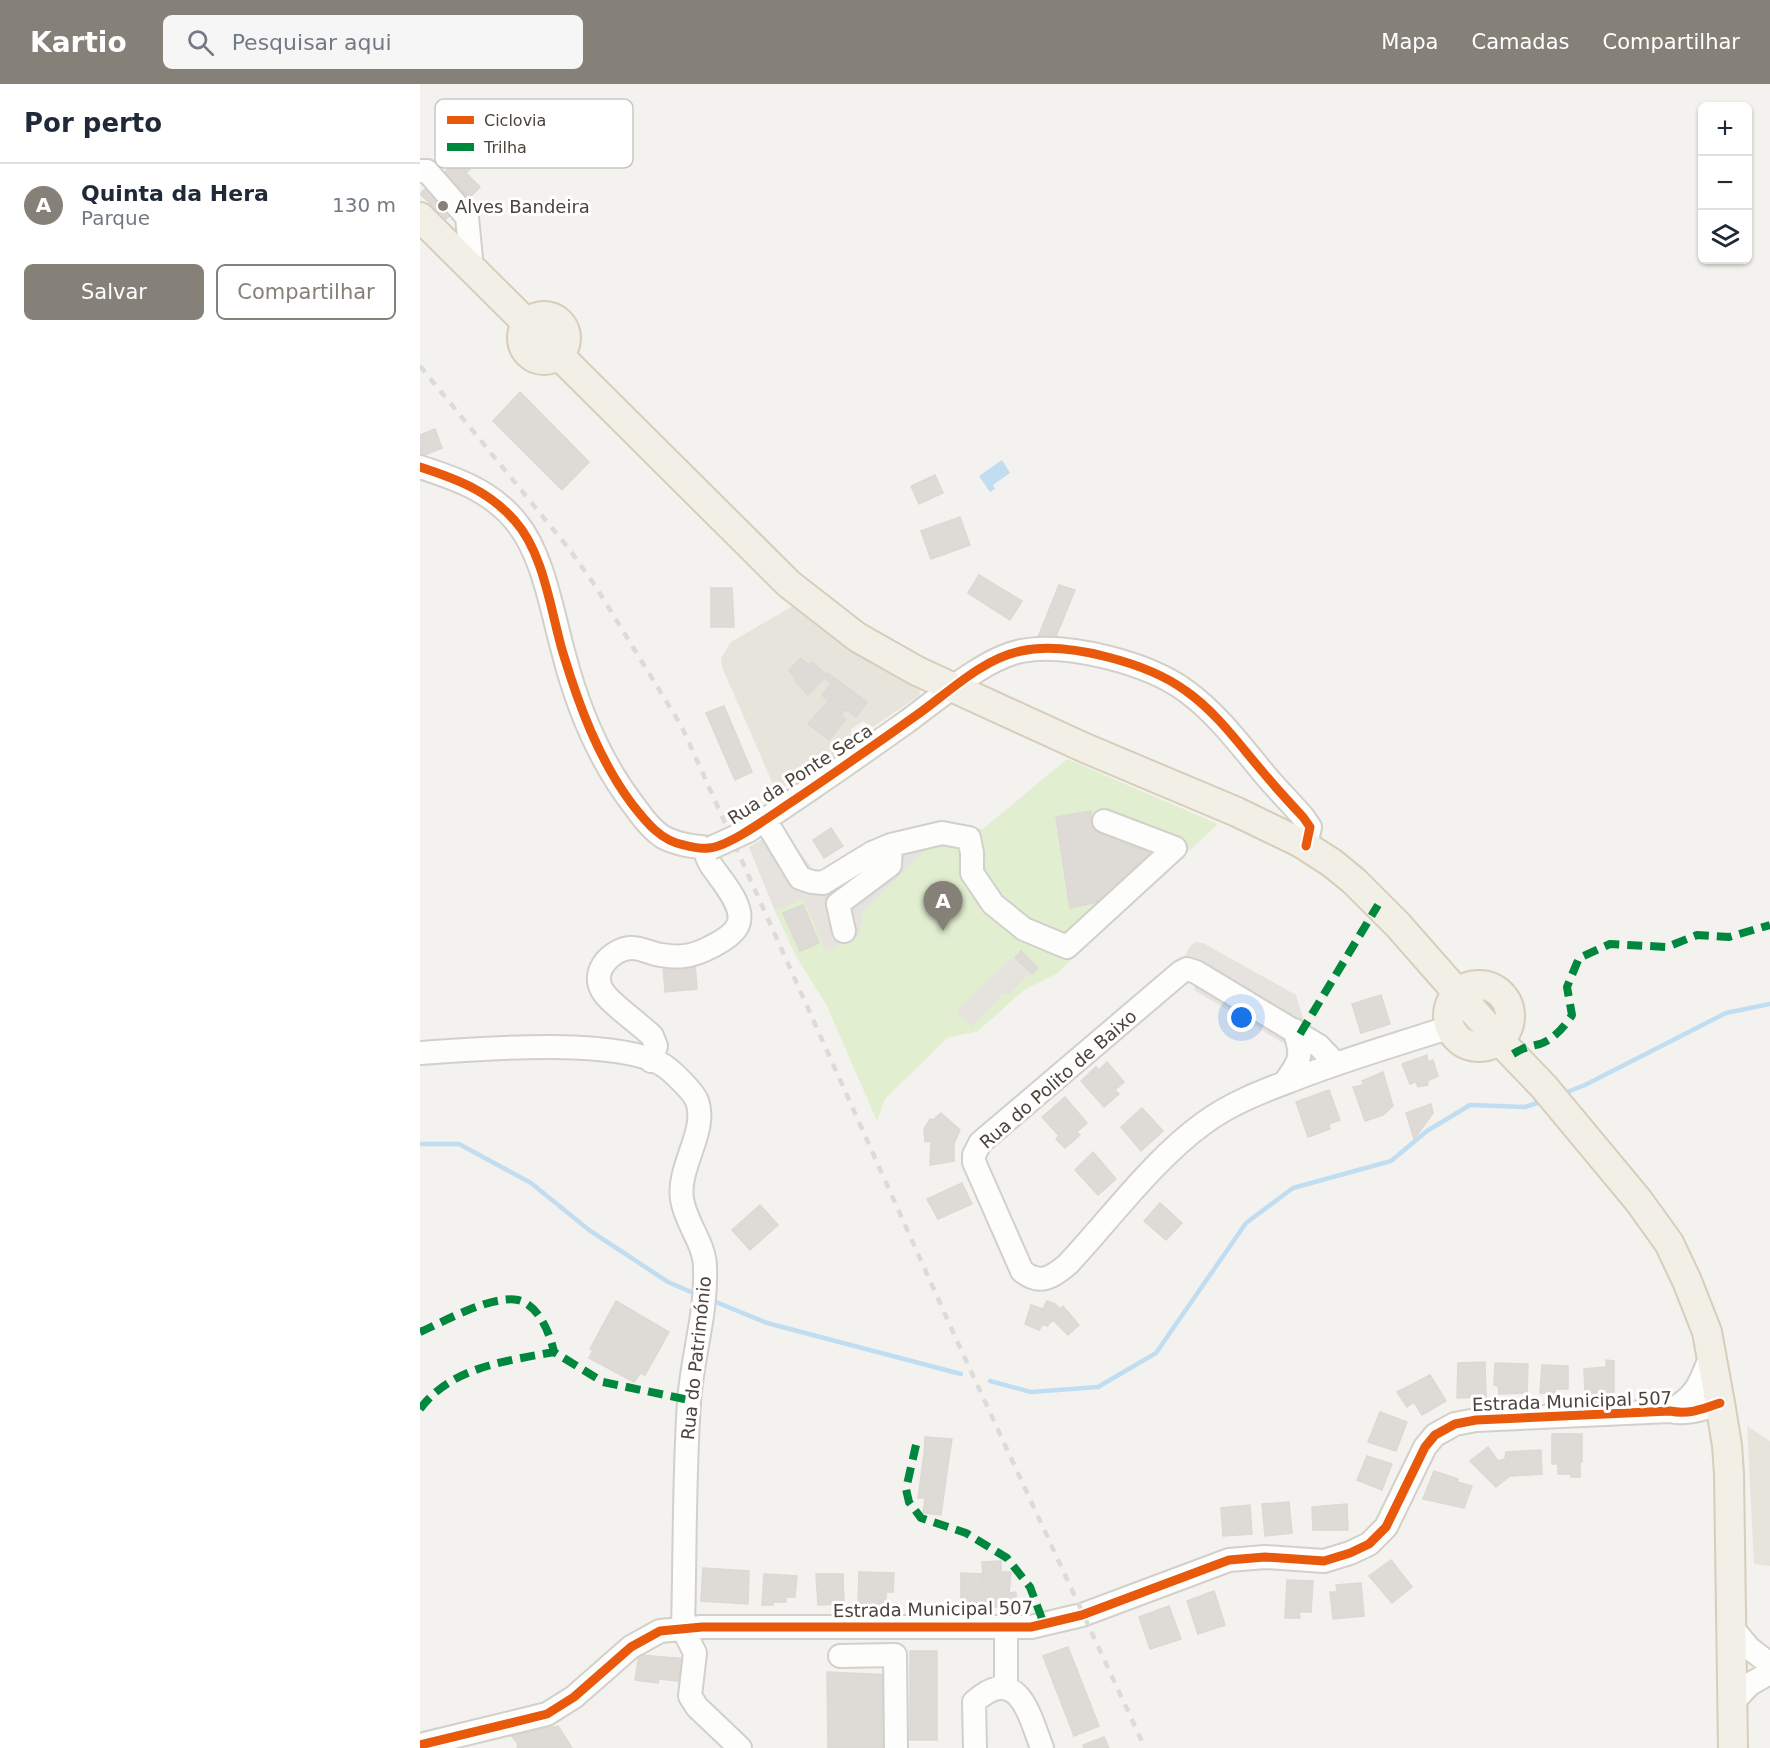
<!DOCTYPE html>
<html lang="pt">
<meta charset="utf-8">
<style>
body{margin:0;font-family:"DejaVu Sans",sans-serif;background:#f6f6f7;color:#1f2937}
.controls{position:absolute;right:18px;top:18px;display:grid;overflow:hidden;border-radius:9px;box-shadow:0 2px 4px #0004}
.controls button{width:54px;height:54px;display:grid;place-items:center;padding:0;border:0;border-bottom:2px solid #e0e1e3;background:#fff;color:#1f2937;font:30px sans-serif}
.you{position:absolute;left:822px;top:934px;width:21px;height:21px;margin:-15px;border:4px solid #fff;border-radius:50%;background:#1a73e8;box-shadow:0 0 0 9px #1a73e833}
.badge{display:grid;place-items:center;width:39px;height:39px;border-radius:50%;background:#868178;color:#fff;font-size:20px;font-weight:700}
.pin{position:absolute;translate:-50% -50px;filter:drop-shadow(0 2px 3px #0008)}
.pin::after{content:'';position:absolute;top:32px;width:21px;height:18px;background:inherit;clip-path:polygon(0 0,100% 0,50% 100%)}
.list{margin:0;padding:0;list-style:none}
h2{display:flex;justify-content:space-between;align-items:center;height:78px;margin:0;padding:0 24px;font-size:26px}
h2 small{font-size:20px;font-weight:400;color:#747a83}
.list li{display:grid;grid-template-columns:39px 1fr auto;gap:18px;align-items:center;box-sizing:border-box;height:84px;padding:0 24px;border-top:2px solid #e0e1e3}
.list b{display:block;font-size:22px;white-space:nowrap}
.list p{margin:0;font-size:20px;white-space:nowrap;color:#747a83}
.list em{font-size:20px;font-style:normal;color:#747a83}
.actions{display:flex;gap:12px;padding:18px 24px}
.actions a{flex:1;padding:14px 0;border:2px solid #868178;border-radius:9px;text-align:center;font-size:21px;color:#868178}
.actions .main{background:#868178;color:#fff}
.icon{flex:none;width:33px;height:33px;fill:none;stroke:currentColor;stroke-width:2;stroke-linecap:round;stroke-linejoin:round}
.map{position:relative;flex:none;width:1350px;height:1664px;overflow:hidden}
header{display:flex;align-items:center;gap:36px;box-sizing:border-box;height:84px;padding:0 30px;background:#868178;color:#fff}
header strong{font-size:28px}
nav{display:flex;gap:33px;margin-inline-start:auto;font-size:21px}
.search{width:420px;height:54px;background:#f6f6f7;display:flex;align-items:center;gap:15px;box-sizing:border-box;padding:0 21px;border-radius:9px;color:#747a83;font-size:22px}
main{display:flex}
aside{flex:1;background:#fff}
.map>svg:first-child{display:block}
.residential{fill:#e7e4dc}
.green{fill:#e1eecf;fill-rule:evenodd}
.parking{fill:#e6e3df}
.water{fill:#c0ddf1}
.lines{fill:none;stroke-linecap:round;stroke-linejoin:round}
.stream{stroke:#c0ddf1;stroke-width:4.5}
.building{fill:#dedbd6;stroke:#dcd9d4;stroke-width:1.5}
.minor-casing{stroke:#d2d0cb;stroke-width:26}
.major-casing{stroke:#d6cebb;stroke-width:32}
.minor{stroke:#fdfdfc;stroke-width:22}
.major{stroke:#f2efe6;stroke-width:28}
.rail{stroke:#dbdbda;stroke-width:4.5;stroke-dasharray:8 8;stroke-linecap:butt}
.minor-bridge-casing{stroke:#d2d0cb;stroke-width:26;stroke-linecap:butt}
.minor-bridge{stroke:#fdfdfc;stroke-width:22}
.quiet{stroke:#00873e;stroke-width:8;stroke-dasharray:15 8;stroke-linecap:butt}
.cycleway-casing{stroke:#fff;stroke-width:13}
.cycleway{stroke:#e8590c;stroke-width:9}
.poi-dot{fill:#868178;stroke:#fff;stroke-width:2}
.labels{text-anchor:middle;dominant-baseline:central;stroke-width:6;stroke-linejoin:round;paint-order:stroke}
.poi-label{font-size:18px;fill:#4b4439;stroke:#fff;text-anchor:start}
.street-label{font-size:18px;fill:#4b4439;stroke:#fff}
.key{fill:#fff;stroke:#c9c7c4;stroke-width:1.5}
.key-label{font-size:16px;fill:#4b4439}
</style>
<header>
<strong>Kartio</strong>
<div class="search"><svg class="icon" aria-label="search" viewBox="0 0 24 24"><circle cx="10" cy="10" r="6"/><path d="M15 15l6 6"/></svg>Pesquisar aqui</div>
<nav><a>Mapa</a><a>Camadas</a><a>Compartilhar</a></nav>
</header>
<main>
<aside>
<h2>Por perto<small></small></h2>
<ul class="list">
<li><span class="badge">A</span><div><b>Quinta da Hera</b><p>Parque</p></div><em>130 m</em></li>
</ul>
<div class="actions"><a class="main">Salvar</a><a>Compartilhar</a></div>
</aside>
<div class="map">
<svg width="1350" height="1664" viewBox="0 0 1350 1664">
<rect width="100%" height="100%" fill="#f4f2ee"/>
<path class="residential" d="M 373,522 L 465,584 L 499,602 L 500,611 L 453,643 L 443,637 L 431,645 L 431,655 L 424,660 L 426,665 L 366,702 L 356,703 L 352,698 L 302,583 L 301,574 L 311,558 Z
M 1327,1342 L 1350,1357 L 1350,1482 L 1334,1480 Z"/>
<path class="green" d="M 647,675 L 798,740 L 636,890 L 604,906 L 558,947 L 527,954 L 465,1015 L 457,1037 L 407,922 L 377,874 L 355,827 L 329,763 L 362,744 L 393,786 L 400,789 L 526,746 L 563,745 ZM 670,728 L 673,743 L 730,782 L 694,814 L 650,823 L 636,733 ZM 592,873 L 590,910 L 584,910 L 551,942 L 537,927 Z"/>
<path class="parking" d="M 362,744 L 393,786 L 400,789 L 526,746 L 443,828 L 439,853 L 406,867 L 383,815 L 355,827 L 329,763 Z
M 775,858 L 783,859 L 876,911 L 884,937 L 870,955 L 863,959 L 774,906 L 776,898 L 765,872 L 770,862 Z
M 592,873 L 609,890 L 590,910 L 584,910 L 551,943 L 536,927 Z"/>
<path class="water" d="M 582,376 L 590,389 L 573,401 L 575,405 L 570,408 L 559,392 Z"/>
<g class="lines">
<path class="stream" d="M 1142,1010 L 1165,1001 L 1306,929 L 1350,920
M 0,1060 L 39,1060 L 111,1099 L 169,1146 L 248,1198 L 278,1211
M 291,1216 L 347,1239 L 541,1290
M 570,1297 L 611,1308 L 678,1303 L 736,1269 L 826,1139 L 873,1104 L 971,1077 L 1007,1047 L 1050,1021 L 1105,1023 L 1123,1017"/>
</g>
<path class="building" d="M 44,69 L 55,80 L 46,89 L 60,103 L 49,114 L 24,89 Z
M 23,87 L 49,112 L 26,135 L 0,110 Z
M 100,308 L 169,378 L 142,406 L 73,337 Z
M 15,345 L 22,364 L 2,372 L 0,367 L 0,351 Z
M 515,391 L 523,409 L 499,420 L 491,402 Z
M 540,433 L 550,461 L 511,475 L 501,447 Z
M 559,491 L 602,517 L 590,536 L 548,509 Z
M 639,501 L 655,506 L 635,555 L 617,556 Z
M 291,504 L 312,504 L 314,543 L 291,543 Z
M 381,574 L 389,581 L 392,578 L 407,591 L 388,611 L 374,596 L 376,594 L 369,586 Z
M 408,589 L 447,618 L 436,633 L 425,625 L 421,631 L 426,635 L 409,656 L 388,640 L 408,617 L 402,611 L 411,600 L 405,594 Z
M 304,622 L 332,688 L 315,696 L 286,629 Z
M 671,727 L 673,743 L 736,765 L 723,776 L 730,782 L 694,814 L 650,824 L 636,733 Z
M 411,744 L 423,762 L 404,774 L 393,756 Z
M 383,821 L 399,859 L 380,867 L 363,829 Z
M 601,867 L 618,884 L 612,890 L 595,874 Z
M 275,879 L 277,905 L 245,908 L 243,882 Z
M 961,911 L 970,940 L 941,949 L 932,920 Z
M 1007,971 L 1008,978 L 1013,976 L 1018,992 L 1007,997 L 1008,1001 L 998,1003 L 996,998 L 990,1000 L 982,980 Z
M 687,978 L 704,998 L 695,1006 L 699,1010 L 684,1023 L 661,997 L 676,983 L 679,986 Z
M 963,988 L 973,1022 L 963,1031 L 945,1037 L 933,1003 L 943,1001 L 942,997 Z
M 909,1006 L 920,1036 L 909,1040 L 910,1045 L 888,1053 L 876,1018 Z
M 645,1013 L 667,1039 L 657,1048 L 660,1051 L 645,1064 L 636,1055 L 639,1052 L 622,1033 Z
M 1011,1020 L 1013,1029 L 994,1055 L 986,1029 Z
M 722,1024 L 743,1047 L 721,1067 L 701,1043 Z
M 521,1029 L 540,1046 L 534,1060 L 534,1077 L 510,1081 L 511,1057 L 505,1058 L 504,1045 L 510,1035 L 513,1036 Z
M 673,1068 L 696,1095 L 678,1111 L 655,1086 Z
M 542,1099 L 552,1120 L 518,1135 L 507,1115 Z
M 740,1119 L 762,1139 L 746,1156 L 724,1137 Z
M 340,1121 L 358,1141 L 330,1166 L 312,1146 Z
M 196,1217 L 249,1248 L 225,1291 L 220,1289 L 214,1298 L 169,1274 L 173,1266 L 170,1265 Z
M 627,1217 L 635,1220 L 640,1225 L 643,1222 L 659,1241 L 648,1251 L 633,1236 L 627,1242 L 623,1240 L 619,1246 L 605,1240 L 611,1221 L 623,1225 Z
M 1186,1276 L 1194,1277 L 1194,1308 L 1165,1310 L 1164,1285 L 1186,1283 Z
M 1065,1278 L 1066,1313 L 1037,1314 L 1038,1279 Z
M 1075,1279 L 1108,1280 L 1107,1309 L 1079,1310 L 1078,1302 L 1074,1301 Z
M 1122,1281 L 1148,1282 L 1148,1305 L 1135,1305 L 1135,1310 L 1120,1309 Z
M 1010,1291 L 1026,1317 L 1002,1331 L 994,1318 L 987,1323 L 977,1308 Z
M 960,1328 L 987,1338 L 976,1367 L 948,1358 Z
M 1132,1350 L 1162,1350 L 1162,1378 L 1160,1378 L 1160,1393 L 1151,1393 L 1151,1390 L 1138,1390 L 1138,1380 L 1132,1380 Z
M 505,1353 L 532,1355 L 529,1374 L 504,1370 Z
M 1068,1363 L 1078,1377 L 1085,1375 L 1086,1368 L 1121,1366 L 1122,1390 L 1090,1392 L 1076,1403 L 1050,1377 Z
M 504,1370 L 529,1374 L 526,1395 L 501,1392 Z
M 947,1372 L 972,1380 L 962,1406 L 937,1396 Z
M 1014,1387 L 1038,1395 L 1037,1398 L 1052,1402 L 1044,1424 L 1003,1415 Z
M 501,1392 L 526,1395 L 521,1431 L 503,1429 L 505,1414 L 498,1414 Z
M 869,1418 L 872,1449 L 845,1452 L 842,1420 Z
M 927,1420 L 928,1446 L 893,1446 L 892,1423 Z
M 830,1421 L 832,1450 L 803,1452 L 801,1424 Z
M 971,1476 L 992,1503 L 972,1519 L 949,1492 Z
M 581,1477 L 581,1488 L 591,1488 L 589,1509 L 596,1508 L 596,1523 L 565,1523 L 562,1478 Z
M 283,1484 L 329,1487 L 328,1520 L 281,1517 Z
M 439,1488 L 474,1489 L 473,1508 L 466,1508 L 466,1520 L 438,1520 Z
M 541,1489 L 563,1490 L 565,1519 L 541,1521 Z
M 344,1490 L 377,1492 L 375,1513 L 366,1513 L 366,1518 L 353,1518 L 353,1521 L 342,1521 Z
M 396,1490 L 423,1490 L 424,1520 L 398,1521 Z
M 867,1496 L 893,1497 L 891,1528 L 879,1528 L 880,1534 L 865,1534 Z
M 941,1499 L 944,1532 L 913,1535 L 910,1508 L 917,1508 L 916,1501 Z
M 794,1507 L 805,1541 L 778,1550 L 767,1517 Z
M 749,1522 L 761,1555 L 730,1565 L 719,1533 Z
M 648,1563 L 679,1642 L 654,1652 L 623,1572 Z
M 490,1567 L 517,1567 L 517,1656 L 490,1656 Z
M 219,1571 L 268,1575 L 265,1598 L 239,1595 L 238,1599 L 215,1596 Z
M 407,1588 L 471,1591 L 472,1664 L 408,1664 Z
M 138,1642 L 152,1664 L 97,1664 L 98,1660 L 90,1650 Z
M 684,1653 L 689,1664 L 664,1664 L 663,1661 Z"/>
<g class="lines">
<defs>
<path id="minor" d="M 0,87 L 7,87 L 47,133 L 52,185
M 0,383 C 37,395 72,407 97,439 C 123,471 132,527 143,567 C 157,622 180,678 215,723 C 222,733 232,746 243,753 C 258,761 274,763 291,764
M 345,736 L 380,794 L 392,798 L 403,799 L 452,769 L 471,761 L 470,781 L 418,820 L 424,847
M 328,747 C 381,712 433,676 485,639 C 517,616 563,575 601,567 C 647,558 728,579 766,607 C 795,628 818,658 841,686 C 854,702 869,717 883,733 L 890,743 L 886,762
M 471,761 L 522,749 L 549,754 L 552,769 L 552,789 L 573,820 L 604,845 L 647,863 L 755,764 L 684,737
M 0,969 C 57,965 196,953 243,981 C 252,987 273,1007 277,1017 C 288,1047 257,1083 262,1115 C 265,1138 285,1160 285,1183 C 287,1229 272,1273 269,1318 C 264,1393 265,1470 263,1545 L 275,1569 L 270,1612 L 277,1623 L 320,1664
M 231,977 L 236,962 L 232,952 C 220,940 189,919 182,906 C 171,887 191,866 210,864 C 221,863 231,870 241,871 C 248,872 257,873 264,872 C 278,871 312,855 318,841 C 326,822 300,795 291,781 C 287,775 286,769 284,764
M 916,980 L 899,962 L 776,888 L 767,885 L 761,888 L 560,1059 L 554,1071 L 554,1078 L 602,1187 C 620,1202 633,1193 648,1180 C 691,1134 733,1076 784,1039 C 810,1020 840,1008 870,997 C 922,976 976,961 1030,943
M 865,998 C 881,976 883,972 874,946
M 1250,1327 C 1278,1311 1280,1299 1291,1271
M 1311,1542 L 1329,1564 L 1350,1580
M 420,1572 L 475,1571 L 476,1664
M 586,1603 L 586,1543
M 1313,1618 L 1330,1600 L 1350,1589
M 0,1661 L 127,1630 L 154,1613 L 211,1563 L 240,1547 L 282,1543 L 611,1543 L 662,1531 L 809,1476 L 845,1473 L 904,1477 L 930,1469 L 949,1460 L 966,1443 L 1005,1363 L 1015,1351 L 1035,1340 L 1056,1336 L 1250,1327 C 1268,1331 1283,1325 1300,1319
M 555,1664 L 554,1618 C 598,1579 609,1630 622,1664"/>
<path id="major" d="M 0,133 L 369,500 L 437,553 L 497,587 L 665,664 L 817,728 L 881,759 L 912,779 L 934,797 L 978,841 L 1079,956 L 1124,1003 L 1218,1116 L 1249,1159 L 1267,1197 L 1287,1248 L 1300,1319 L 1307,1361 L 1309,1390 L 1313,1664
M102 254a22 22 0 1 1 44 0a22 22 0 1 1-44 0Z
M1028 932a31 31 0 1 1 62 0a31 31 0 1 1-62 0Z"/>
</defs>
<use href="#minor" class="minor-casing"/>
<use href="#major" class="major-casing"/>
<use href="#minor" class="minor"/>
<use href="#major" class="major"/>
<path class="rail" d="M 0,282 L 150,466 L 176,503 L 262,643 L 537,1257 L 725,1664"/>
<defs>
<path id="minor-bridge" d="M 291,764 L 328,747"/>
</defs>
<use href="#minor-bridge" class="minor-bridge-casing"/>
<use href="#minor-bridge" class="minor-bridge"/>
<path class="quiet" d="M 880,950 L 958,821
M 1093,970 C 1105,963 1107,963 1120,960 C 1133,956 1145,942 1152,931 L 1147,903 L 1159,874 L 1190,860 L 1247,863 L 1277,851 L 1309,853 L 1350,841
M 0,1248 C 25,1237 71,1211 98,1216 C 119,1221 130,1250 134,1268
M 0,1325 C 31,1283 86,1277 134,1268 L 183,1298 L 269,1316
M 496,1361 L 486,1405 L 489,1418 L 501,1434 L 546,1449 L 587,1474 L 610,1503 L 624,1540"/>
<defs>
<path id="cycleway" d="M 0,383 C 37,395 69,407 95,437 C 124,469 131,529 143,569 C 159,622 179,676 212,720 C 226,738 241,757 264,761 C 271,763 281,765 289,764 C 309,762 346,735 364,723 C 411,692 456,660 501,628 C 531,606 563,575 601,567 C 647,557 728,579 766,607 C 796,628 818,659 842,687 C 855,703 869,718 883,733 L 890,743 L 886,762
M 0,1661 L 127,1630 L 154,1613 L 211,1563 L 240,1547 L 282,1543 L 611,1543 L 662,1531 L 809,1476 L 845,1473 L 904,1477 L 930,1469 L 949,1460 L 966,1443 L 1005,1363 L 1015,1351 L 1035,1340 L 1056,1336 L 1250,1327 C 1268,1331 1283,1325 1300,1319"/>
</defs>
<use href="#cycleway" class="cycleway-casing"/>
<use href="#cycleway" class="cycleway"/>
</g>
<circle class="poi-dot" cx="23" cy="122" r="6"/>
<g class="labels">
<g class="poi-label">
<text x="35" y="122">Alves Bandeira</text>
</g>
<g class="street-label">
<text transform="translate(380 690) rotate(-33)">Rua da Ponte Seca</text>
<text transform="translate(638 995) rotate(-41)">Rua do Polito de Baixo</text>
<text transform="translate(276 1274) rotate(-84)">Rua do Património</text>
<text transform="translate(1152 1317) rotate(-2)">Estrada Municipal 507</text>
<text transform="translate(513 1525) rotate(-1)">Estrada Municipal 507</text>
</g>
</g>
<rect x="15" y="15" width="198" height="69" rx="9" class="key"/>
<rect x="27" y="32" width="27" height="8" fill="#e8590c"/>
<rect x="27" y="59" width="27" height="8" fill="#00873e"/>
<g class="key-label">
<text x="64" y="42">Ciclovia</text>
<text x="64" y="69">Trilha</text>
</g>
</svg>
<div class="controls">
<button>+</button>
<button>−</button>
<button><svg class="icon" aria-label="layers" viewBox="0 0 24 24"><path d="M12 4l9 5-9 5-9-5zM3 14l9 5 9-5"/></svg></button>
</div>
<div class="you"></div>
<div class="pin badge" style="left:523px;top:847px">A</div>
</div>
</main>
